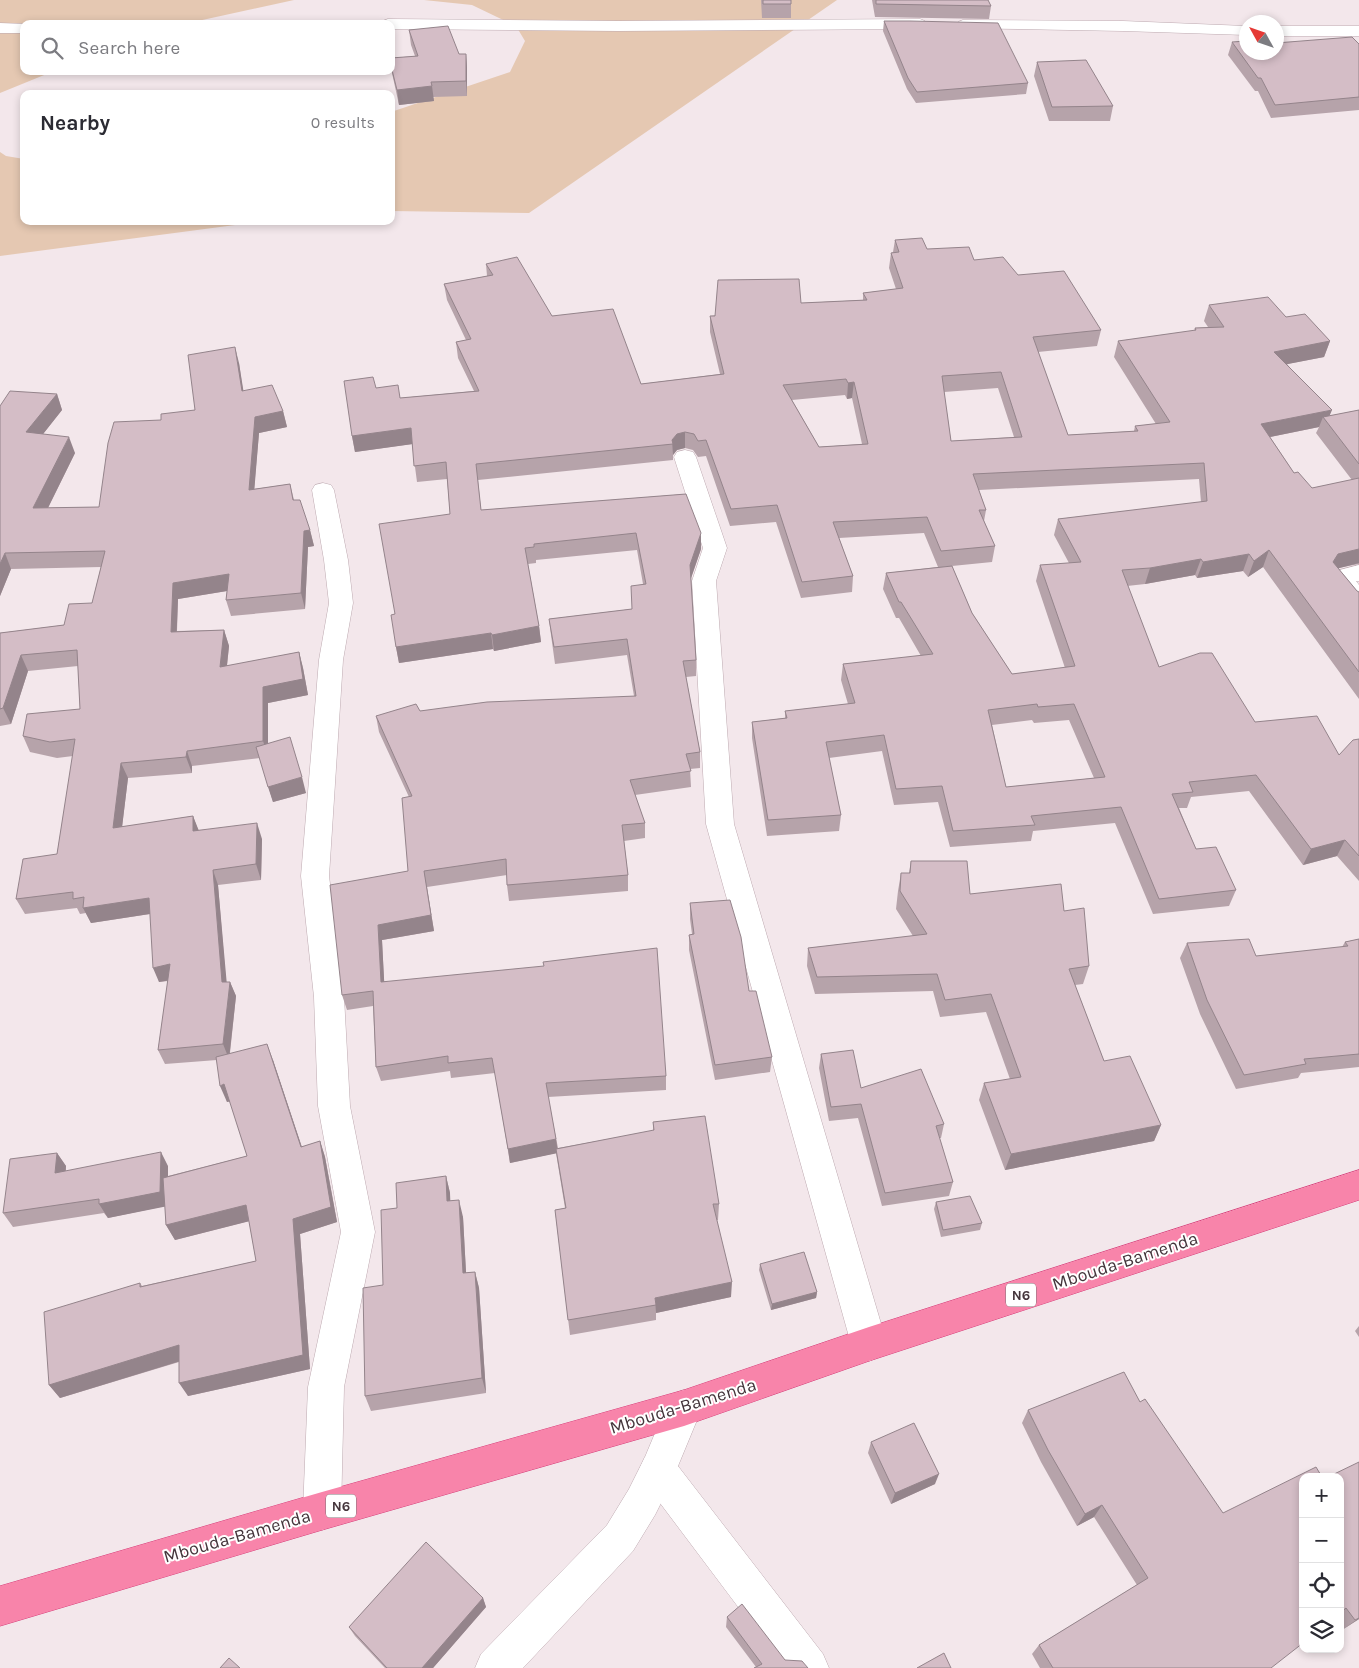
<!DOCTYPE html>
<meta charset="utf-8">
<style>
body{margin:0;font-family:Karla,sans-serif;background:#f7f7f7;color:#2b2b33}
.controls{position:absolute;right:15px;bottom:15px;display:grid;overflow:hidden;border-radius:10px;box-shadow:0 2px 8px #0003}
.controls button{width:45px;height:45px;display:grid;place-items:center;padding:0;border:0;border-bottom:1px solid #e1e1e2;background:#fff;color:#2b2b33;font:25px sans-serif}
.compass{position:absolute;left:1239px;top:15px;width:45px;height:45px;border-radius:50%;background:#fff;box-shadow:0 2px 8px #0003;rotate:310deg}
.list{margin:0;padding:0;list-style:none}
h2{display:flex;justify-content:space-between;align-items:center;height:65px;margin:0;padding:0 20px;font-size:21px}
h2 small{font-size:16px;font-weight:400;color:#7c7c81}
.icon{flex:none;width:28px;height:28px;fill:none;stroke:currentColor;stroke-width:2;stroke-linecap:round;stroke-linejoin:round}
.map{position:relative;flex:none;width:1359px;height:1668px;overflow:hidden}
.search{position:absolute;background:#fff;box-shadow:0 2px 8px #0003;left:20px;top:20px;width:375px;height:55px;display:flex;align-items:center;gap:12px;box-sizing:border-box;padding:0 18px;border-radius:10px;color:#7c7c81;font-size:19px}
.panel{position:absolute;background:#fff;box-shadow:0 2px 8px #0003;left:20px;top:90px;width:375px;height:135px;border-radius:10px}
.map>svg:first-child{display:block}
.green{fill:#e5c8b2}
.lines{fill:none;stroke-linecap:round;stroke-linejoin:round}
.minor-casing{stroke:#beaab1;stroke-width:1}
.tertiary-casing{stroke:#beaab1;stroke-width:1}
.trunk-casing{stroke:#d53e79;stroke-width:1}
.minor{fill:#fff;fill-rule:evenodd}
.tertiary{fill:#fff;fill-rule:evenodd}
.trunk{fill:#f884aa;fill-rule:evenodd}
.wall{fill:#b6a3aa;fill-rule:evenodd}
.shaded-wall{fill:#94848b}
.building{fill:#d4bdc6;stroke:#94848b;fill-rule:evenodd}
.labels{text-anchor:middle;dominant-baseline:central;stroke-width:4;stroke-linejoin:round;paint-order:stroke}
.shield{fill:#fff;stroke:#7d7276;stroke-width:1}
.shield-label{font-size:14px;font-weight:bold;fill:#45363c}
.near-street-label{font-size:18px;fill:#45363c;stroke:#fff}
</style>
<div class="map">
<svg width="1359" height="1668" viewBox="0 0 1359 1668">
<rect width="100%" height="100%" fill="#f3e7eb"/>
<path class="green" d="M 0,0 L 294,0 L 184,24 L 24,24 L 24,71 L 54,71 L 0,93 Z
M 424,0 L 837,0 L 529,213 L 391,211 L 391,112 L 510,72 L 525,41 L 516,26 L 472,5 Z
M 0,152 L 6,156 L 24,159 L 24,221 L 265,221 L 0,256 Z"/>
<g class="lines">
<defs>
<path id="minor" d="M 388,19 L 618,21 L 920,19 L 925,21 L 928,24 L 925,27 L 920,29 L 618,31 L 391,29 L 391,24 L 381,24 L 383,21 Z
M 963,20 L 1123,21 L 1246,26 L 1246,35 L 1123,31 L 958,28 L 955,25 L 958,22 Z
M 0,23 L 25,24 L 24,24 L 24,33 L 0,33 Z
M 1276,26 L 1359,26 L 1359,36 L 1276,36 Z
M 685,450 L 693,452 L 696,457 L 727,548 L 716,581 L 734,824 L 887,1344 L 881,1356 L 869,1361 L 857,1356 L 851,1344 L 706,824 L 692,581 L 703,548 L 674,457 L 677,452 Z
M 323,483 L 331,485 L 334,490 L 348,560 L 353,603 L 343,660 L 329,876 L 344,997 L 350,1106 L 375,1232 L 344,1387 L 341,1511 L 335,1524 L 322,1530 L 309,1524 L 303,1511 L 308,1387 L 341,1232 L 318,1106 L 314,997 L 301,876 L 319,660 L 329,603 L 324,560 L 312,490 L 315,485 Z
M 1359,565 L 1359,581 L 1356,581 L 1359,585 L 1359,608 L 1351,606 L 1328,578 L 1332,572 Z
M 658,1451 L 671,1457 L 823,1654 L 829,1668 L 784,1668 L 645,1483 L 639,1470 L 645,1457 Z"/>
<path id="tertiary" d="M 684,1390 L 697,1395 L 702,1408 L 671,1483 L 655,1515 L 633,1551 L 523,1668 L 475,1668 L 481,1654 L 607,1525 L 629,1489 L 645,1457 L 671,1395 Z"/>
<path id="trunk" d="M 1359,1170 L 1359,1200 L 869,1361 L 684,1426 L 322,1530 L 0,1626 L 0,1586 L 322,1492 L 684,1390 L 869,1327 Z"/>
</defs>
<use href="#minor" class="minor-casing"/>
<use href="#tertiary" class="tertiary-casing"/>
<use href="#trunk" class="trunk-casing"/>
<use href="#minor" class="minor"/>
<use href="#tertiary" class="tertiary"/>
<use href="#trunk" class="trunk"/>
</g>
<path class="wall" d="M 761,0 L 791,0 L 791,18 L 762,18 Z
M 872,0 L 988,0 L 991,6 L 989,19 L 875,17 Z
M 884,21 L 1028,83 L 1026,94 L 916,103 L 907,89 L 883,31 Z
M 409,30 L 459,54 L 466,54 L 467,68 L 467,96 L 433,97 L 434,101 L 399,105 L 392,73 L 391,58 L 415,56 L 411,45 Z
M 1232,42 L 1246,52 L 1359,44 L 1359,110 L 1271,118 L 1258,91 L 1255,91 L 1228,55 Z
M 1037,62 L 1113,106 L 1110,121 L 1049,121 L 1034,76 Z
M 895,240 L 927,249 L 974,260 L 1018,275 L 1101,330 L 1097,346 L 1038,352 L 1068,435 L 1134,431 L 1135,426 L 1156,424 L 1114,357 L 1118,341 L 1194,331 L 1195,328 L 1208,327 L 1204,321 L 1209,305 L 1286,317 L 1330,341 L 1324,357 L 1287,364 L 1329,416 L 1359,410 L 1359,564 L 1338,568 L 1357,591 L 1359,592 L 1359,699 L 1263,567 L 1248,577 L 1243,571 L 1197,578 L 1195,575 L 1145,584 L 1127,586 L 1159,667 L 1255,722 L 1339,755 L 1359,739 L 1359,881 L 1337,856 L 1303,865 L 1249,791 L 1191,797 L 1187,808 L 1179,808 L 1196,849 L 1236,890 L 1229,906 L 1153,914 L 1115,823 L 1033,831 L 1031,841 L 950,847 L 938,802 L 894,805 L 882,751 L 829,758 L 841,815 L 839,831 L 767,836 L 752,738 L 752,722 L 785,718 L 785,711 L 848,704 L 841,680 L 843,664 L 921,656 L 899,618 L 896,618 L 883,589 L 886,573 L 938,567 L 924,533 L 839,538 L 853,576 L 852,592 L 801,598 L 776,522 L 730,526 L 706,456 L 698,457 L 693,450 L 685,448 L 677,450 L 673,455 L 673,460 L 478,480 L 481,510 L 686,494 L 701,549 L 691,578 L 696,660 L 696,676 L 686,677 L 700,752 L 700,768 L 690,769 L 691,787 L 635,795 L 645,823 L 645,838 L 624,841 L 628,875 L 628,891 L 509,901 L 507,885 L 507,875 L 427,887 L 434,931 L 382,940 L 384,981 L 666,1076 L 666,1090 L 548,1097 L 558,1148 L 653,1131 L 653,1122 L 719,1204 L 718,1220 L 717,1220 L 731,1297 L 656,1313 L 656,1320 L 570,1335 L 555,1210 L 565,1208 L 556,1153 L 510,1163 L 495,1073 L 451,1078 L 450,1071 L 381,1081 L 376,1067 L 373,1006 L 347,1010 L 342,995 L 408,871 L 409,797 L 379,732 L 376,716 L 420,711 L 634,696 L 627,655 L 555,664 L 551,635 L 549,619 L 632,609 L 643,584 L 637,550 L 536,560 L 536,563 L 528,564 L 539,626 L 541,642 L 494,651 L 493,649 L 399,663 L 396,647 L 395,614 L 450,514 L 447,479 L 417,482 L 412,444 L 355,452 L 352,436 L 376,388 L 400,398 L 474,391 L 458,358 L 456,342 L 466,340 L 447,300 L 444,284 L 487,276 L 486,264 L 552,316 L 641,384 L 720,374 L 710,332 L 710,316 L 801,303 L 863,300 L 863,293 L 896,289 L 889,268 L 891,253 L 893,252 ZM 998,388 L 1014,437 L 951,441 L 944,392 ZM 845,395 L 847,399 L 852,398 L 862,444 L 819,447 L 792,400 ZM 1319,427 L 1316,433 L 1352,480 L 1312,488 L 1294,473 L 1270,437 ZM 1199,479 L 1201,502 L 1058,519 L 1054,535 L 1069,563 L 1040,565 L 1036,581 L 1065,668 L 1012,674 L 972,613 L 952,566 L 992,562 L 995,546 L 984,521 L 986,510 L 979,490 ZM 1032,720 L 1034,723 L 1069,720 L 1094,778 L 1006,787 L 992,725 Z
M 239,363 L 243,391 L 283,411 L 287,427 L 259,433 L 254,489 L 290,484 L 294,500 L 310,530 L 314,546 L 308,547 L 305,609 L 231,616 L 226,600 L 227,591 L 178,599 L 177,631 L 224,630 L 229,646 L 227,666 L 299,652 L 303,668 L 308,695 L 268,703 L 268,743 L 306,793 L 273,802 L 260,758 L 192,766 L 192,773 L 128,778 L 122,827 L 193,816 L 198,830 L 262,839 L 261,880 L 218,885 L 226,982 L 230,982 L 236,996 L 230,1053 L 273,1060 L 302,1147 L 320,1141 L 325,1157 L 337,1222 L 300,1234 L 310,1369 L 188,1396 L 179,1362 L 60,1398 L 49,1385 L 140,1283 L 142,1286 L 256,1261 L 249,1221 L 175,1240 L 166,1225 L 165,1206 L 108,1218 L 104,1213 L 13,1227 L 3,1213 L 57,1153 L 66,1166 L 66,1171 L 168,1166 L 168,1176 L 247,1156 L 230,1101 L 227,1102 L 217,1060 L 165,1064 L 158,1050 L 168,981 L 159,982 L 150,914 L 91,923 L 86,913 L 80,914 L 77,908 L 25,914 L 16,899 L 57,854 L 73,756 L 57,758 L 30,752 L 23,736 L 80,709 L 78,666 L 28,671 L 11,724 L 0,726 L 0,633 L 64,625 L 92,603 L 101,567 L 11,569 L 0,596 L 0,406 L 57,394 L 62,410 L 43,434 L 75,453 L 48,508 L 99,507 L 161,420 L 195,410 Z
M 911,861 L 970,894 L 1064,911 L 1089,966 L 1083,984 L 1075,985 L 1104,1061 L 1161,1125 L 1154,1141 L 1005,1170 L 979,1100 L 984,1083 L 1010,1079 L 986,1012 L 940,1017 L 933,991 L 815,994 L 807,966 L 808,948 L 913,936 L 896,909 L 898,891 L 901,873 L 909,873 Z
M 690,903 L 749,991 L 772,1057 L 770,1072 L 715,1080 L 689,950 L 689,935 L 692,934 L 690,919 Z
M 1359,939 L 1359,1067 L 1301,1073 L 1298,1078 L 1236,1089 L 1200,1014 L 1180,958 L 1187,943 L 1256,956 L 1342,947 L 1345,942 Z
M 821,1054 L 861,1088 L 944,1124 L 941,1138 L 939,1138 L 953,1182 L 949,1196 L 882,1206 L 858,1118 L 829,1121 L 819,1068 Z
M 446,1176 L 450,1193 L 450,1201 L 463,1217 L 466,1273 L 475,1272 L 479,1288 L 486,1393 L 371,1411 L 365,1396 L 383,1285 L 397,1208 Z
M 936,1202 L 982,1223 L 980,1230 L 941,1237 L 934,1209 Z
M 760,1264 L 817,1292 L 816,1298 L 771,1310 L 759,1270 Z
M 1359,1326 L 1359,1337 L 1355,1331 Z
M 1028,1410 L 1271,1668 L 1040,1668 L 1032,1654 L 1039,1645 L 1137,1585 L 1094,1517 L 1077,1526 L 1041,1462 L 1022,1423 Z
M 871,1442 L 935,1484 L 891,1504 L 868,1453 Z
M 1359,1462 L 1359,1619 L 1342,1630 L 1340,1628 L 1340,1477 Z
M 483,1598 L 486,1607 L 433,1668 L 385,1668 L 355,1636 L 349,1627 Z
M 727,1617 L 785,1660 L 756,1667 L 726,1627 Z"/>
<path class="shaded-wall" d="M 466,54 L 467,68 L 467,96 L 466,81 Z
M 432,86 L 434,101 L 399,105 L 397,90 Z
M 1330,341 L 1324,357 L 1268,368 L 1274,352 Z
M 235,347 L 239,363 L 246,407 L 242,391 Z
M 854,382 L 852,398 L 847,399 L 848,383 Z
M 57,394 L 62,410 L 32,448 L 26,432 Z
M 1332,410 L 1327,422 L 1323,417 L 1319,427 L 1255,440 L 1261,424 Z
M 283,411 L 287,427 L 259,433 L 253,506 L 249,490 L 255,417 Z
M 411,428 L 413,444 L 355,452 L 352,436 Z
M 685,432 L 685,448 L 677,450 L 673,455 L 672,440 L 677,434 Z
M 69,437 L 75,453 L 40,524 L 33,508 Z
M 310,530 L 314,546 L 308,547 L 305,609 L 301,593 L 304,531 Z
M 701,533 L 701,549 L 690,581 L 690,565 Z
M 1359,549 L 1359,563 L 1332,570 L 1333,562 L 1338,554 Z
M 1269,550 L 1263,567 L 1248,577 L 1254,561 Z
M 5,553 L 11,569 L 0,596 L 0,564 Z
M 1249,554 L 1243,571 L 1197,578 L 1203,562 Z
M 1201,559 L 1195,575 L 1145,584 L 1150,568 Z
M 229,574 L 233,590 L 178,599 L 176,648 L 171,632 L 173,583 Z
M 539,626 L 541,642 L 494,651 L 492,635 Z
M 224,630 L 229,646 L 225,683 L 220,667 Z
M 491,633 L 493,649 L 399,663 L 396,647 Z
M 299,652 L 303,668 L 308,695 L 268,703 L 268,756 L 263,741 L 263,687 Z
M 21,655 L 28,671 L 11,724 L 3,708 Z
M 187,751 L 192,766 L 192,773 L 186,757 Z
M 121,763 L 128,778 L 120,844 L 113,828 Z
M 302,777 L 306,793 L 273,802 L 268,787 Z
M 193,816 L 199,831 L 193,831 Z
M 257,823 L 262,839 L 261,880 L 256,864 Z
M 1345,840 L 1337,856 L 1303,865 L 1311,849 Z
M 213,870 L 218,885 L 228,997 L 222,982 Z
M 424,871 L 434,931 L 382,940 L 385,997 L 381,982 L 378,925 Z
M 149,898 L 156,913 L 91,923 L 83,908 Z
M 170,964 L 177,979 L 159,982 L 153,968 Z
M 230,982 L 236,996 L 229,1059 L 223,1044 Z
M 267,1044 L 273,1060 L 307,1163 L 301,1147 Z
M 224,1084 L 232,1101 L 227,1102 L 220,1086 Z
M 1161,1125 L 1154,1141 L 1005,1170 L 1011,1154 Z
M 556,1139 L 558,1153 L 510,1163 L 508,1149 Z
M 320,1141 L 325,1157 L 337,1222 L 300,1234 L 310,1369 L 188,1396 L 179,1383 L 293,1219 Z
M 161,1152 L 168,1166 L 168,1206 L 108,1218 L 99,1204 Z
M 57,1153 L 66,1166 L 64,1187 L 55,1173 Z
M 446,1176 L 450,1193 L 451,1218 L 447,1201 Z
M 459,1200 L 463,1217 L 467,1290 L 463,1273 Z
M 246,1205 L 254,1220 L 175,1240 L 166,1225 Z
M 475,1272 L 479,1288 L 486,1393 L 482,1378 Z
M 732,1282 L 731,1297 L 656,1313 L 655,1298 Z
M 817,1292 L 816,1298 L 771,1310 L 772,1304 Z
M 179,1345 L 187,1359 L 60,1398 L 49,1385 Z
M 939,1474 L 935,1484 L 891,1504 L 895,1493 Z
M 1102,1505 L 1094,1517 L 1077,1526 L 1085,1514 Z
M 483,1598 L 486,1607 L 433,1668 L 422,1668 Z
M 1359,1618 L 1359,1619 L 1342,1630 Z"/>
<path class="building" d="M 763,0 L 791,0 L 791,4 L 763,4 Z
M 876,0 L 988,0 L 991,6 L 876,4 Z
M 884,21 L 910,21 L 998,23 L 1028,83 L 917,92 L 908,78 Z
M 302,22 L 301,24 L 269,24 L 269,23 Z
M 448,26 L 459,54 L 466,54 L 466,81 L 431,82 L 432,86 L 397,90 L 391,66 L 391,58 L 418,56 L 409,30 Z
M 1352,37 L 1359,44 L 1359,97 L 1275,105 L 1261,78 L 1258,78 L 1232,42 L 1246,41 L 1246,52 L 1276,52 L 1276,43 Z
M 1086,60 L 1113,106 L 1052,107 L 1037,62 Z
M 922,238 L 927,249 L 969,247 L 974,260 L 1003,257 L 1018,275 L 1064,271 L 1101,330 L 1033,337 L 1068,435 L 1138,431 L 1135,426 L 1170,422 L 1118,341 L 1196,330 L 1195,328 L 1224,327 L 1209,305 L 1268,297 L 1286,317 L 1305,314 L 1330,341 L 1274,352 L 1332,410 L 1261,424 L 1294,473 L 1298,472 L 1312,488 L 1359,478 L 1359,549 L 1338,554 L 1333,562 L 1357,591 L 1359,592 L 1359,672 L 1269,550 L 1254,561 L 1249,554 L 1203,562 L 1201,559 L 1150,568 L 1122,570 L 1159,667 L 1200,653 L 1212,653 L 1255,722 L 1317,716 L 1339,755 L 1353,740 L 1359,739 L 1359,856 L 1345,840 L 1311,849 L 1256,775 L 1189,782 L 1193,792 L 1172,794 L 1196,849 L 1216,847 L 1236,890 L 1159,899 L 1121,807 L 1031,816 L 1035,825 L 953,831 L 942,786 L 896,789 L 884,735 L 826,742 L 841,815 L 768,820 L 752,722 L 787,718 L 785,711 L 855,703 L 843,664 L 933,654 L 901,602 L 899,602 L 886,573 L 952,566 L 972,613 L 1012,674 L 1075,666 L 1040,565 L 1081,562 L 1058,519 L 1207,501 L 1204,463 L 973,474 L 986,510 L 979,510 L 995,546 L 941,551 L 927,517 L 833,522 L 853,576 L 802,582 L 777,505 L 731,509 L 706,440 L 698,441 L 694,434 L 685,432 L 677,434 L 672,440 L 673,444 L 476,464 L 481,510 L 686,494 L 701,533 L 690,565 L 696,660 L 683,661 L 700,752 L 686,754 L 691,771 L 630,780 L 645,823 L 622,825 L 628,875 L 507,885 L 506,859 L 424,871 L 431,915 L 378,925 L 381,982 L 544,966 L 543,962 L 657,948 L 666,1076 L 546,1083 L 556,1139 L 508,1149 L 492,1058 L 448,1063 L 448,1056 L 376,1067 L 373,991 L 342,995 L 330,885 L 408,871 L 402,798 L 412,796 L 376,716 L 416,704 L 420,711 L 487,702 L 636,696 L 627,639 L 554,647 L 549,619 L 632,609 L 631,586 L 646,584 L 636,533 L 534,544 L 534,547 L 525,548 L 539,626 L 492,635 L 491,633 L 396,647 L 391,615 L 395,614 L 379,524 L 450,514 L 446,462 L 414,466 L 411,428 L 352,436 L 344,381 L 373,377 L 376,388 L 398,385 L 400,398 L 479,391 L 456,342 L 471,339 L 444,284 L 493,275 L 486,264 L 517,257 L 552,316 L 613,309 L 641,384 L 724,374 L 710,316 L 715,316 L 718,280 L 799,279 L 801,303 L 867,300 L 863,293 L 903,288 L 891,253 L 899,252 L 895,240 ZM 1001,372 L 1022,437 L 951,441 L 942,376 ZM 846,379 L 848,383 L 854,382 L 868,444 L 819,447 L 783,385 ZM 1037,704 L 1038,707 L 1074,704 L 1105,777 L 1006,787 L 988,710 Z
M 235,347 L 242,391 L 272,385 L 283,411 L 255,417 L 249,490 L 290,484 L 293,500 L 300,500 L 310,530 L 304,531 L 301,593 L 226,600 L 229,574 L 173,583 L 171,632 L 224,630 L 220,667 L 299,652 L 303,679 L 263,687 L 263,741 L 187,751 L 186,757 L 121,763 L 113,828 L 193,816 L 193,831 L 257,823 L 256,864 L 213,870 L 222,982 L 230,982 L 223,1044 L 158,1050 L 170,964 L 153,968 L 149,898 L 83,908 L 84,897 L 73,899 L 73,892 L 16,899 L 23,859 L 57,854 L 75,739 L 50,742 L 23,736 L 27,714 L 80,709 L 77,650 L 21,655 L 3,708 L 0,709 L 0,633 L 64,625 L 69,604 L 92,603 L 105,551 L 5,553 L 0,564 L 0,406 L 10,391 L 57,394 L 26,432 L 69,437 L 33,508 L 99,507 L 108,443 L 114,422 L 161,420 L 161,414 L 195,410 L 188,355 Z
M 1359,410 L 1359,464 L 1323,417 Z
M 290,737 L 302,777 L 268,787 L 256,747 Z
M 911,861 L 967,861 L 970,894 L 1061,884 L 1064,911 L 1084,908 L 1089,966 L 1069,969 L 1104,1061 L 1130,1056 L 1161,1125 L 1011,1154 L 984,1083 L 1021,1077 L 991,994 L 945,1000 L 937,974 L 817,977 L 808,948 L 927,934 L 900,891 L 901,873 L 910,873 Z
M 730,900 L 741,937 L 749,991 L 756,991 L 772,1057 L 715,1065 L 689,935 L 694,934 L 690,903 Z
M 1249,939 L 1256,956 L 1348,946 L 1345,942 L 1359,939 L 1359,1054 L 1304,1059 L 1306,1064 L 1244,1075 L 1207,1000 L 1187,943 Z
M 267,1044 L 301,1147 L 320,1141 L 331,1207 L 293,1219 L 303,1355 L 179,1383 L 179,1345 L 49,1385 L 44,1312 L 140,1283 L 140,1287 L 256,1261 L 246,1205 L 166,1225 L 163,1178 L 247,1156 L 224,1084 L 220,1086 L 216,1057 Z
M 853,1050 L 861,1088 L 921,1069 L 944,1124 L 936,1126 L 953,1182 L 885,1193 L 861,1104 L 831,1107 L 821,1054 Z
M 705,1116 L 719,1204 L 713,1204 L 732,1282 L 655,1298 L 656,1305 L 568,1320 L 555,1210 L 566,1208 L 556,1149 L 654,1130 L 653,1122 Z
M 161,1152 L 160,1192 L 99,1204 L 99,1199 L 3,1213 L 10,1159 L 57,1153 L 55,1173 Z
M 446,1176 L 447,1201 L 459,1200 L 463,1273 L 475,1272 L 482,1378 L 365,1396 L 363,1288 L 383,1285 L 381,1210 L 397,1208 L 396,1183 Z
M 970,1196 L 982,1223 L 943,1230 L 936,1202 Z
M 804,1252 L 817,1292 L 772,1304 L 760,1264 Z
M 1124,1372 L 1140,1402 L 1145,1399 L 1223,1513 L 1316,1467 L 1322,1477 L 1303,1477 L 1303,1643 L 1271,1668 L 1053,1668 L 1039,1645 L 1148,1578 L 1102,1505 L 1085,1514 L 1048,1450 L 1028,1410 Z
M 914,1423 L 939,1474 L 895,1493 L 871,1442 Z
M 1359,1462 L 1359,1618 L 1355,1620 L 1346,1608 L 1340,1613 L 1340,1477 L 1328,1477 Z
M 426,1542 L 483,1598 L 422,1668 L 387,1668 L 349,1627 Z
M 742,1604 L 785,1660 L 802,1661 L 808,1668 L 754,1668 L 762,1664 L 727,1617 Z
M 944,1653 L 951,1668 L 917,1668 Z
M 229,1658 L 240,1668 L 220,1668 Z"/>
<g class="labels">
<g class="shield">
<rect x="1006" y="1283.5" width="30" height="23" rx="4"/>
<rect x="326" y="1494.5" width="30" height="23" rx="4"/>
</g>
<g class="shield-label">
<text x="1021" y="1295">N6</text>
<text x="341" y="1506">N6</text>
</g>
<g class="near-street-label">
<text transform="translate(1125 1261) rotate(-18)">Mbouda-Bamenda</text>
<text transform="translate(683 1406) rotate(-17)">Mbouda-Bamenda</text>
<text transform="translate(237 1536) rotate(-16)">Mbouda-Bamenda</text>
</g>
</g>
</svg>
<div class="controls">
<button>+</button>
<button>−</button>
<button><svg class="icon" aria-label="locate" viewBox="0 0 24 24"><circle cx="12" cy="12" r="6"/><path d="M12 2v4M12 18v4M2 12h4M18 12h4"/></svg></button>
<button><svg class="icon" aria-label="layers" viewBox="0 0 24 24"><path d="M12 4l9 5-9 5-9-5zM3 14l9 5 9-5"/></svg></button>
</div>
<svg class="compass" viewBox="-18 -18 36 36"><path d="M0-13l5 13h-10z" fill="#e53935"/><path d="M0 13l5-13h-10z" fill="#7c7c81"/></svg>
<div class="search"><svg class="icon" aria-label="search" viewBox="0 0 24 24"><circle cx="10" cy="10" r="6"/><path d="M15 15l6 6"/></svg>Search here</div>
<section class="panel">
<h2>Nearby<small>0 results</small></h2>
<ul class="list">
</ul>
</section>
</div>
